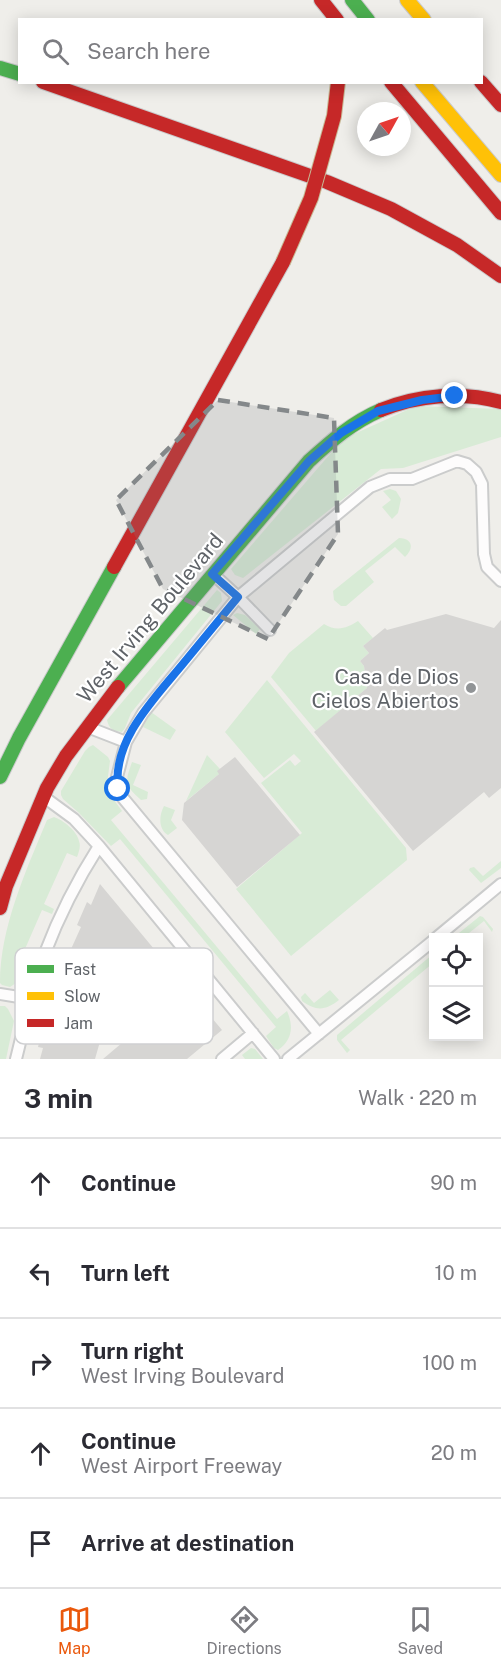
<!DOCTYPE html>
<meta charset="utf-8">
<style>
body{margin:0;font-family:"Public Sans",sans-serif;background:#f7f7f7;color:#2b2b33}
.controls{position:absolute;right:18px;bottom:18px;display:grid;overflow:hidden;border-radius:0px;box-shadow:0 3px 15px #0003}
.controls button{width:54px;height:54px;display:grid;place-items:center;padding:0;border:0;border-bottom:2px solid #e1e1e2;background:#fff;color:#2b2b33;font:30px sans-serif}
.compass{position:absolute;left:357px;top:102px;width:54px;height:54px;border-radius:50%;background:#fff;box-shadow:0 3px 15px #0003;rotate:50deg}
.stop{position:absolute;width:18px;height:18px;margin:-14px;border:4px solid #1a73e8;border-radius:50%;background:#fff}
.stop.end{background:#1a73e8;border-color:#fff;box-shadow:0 2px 6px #0008}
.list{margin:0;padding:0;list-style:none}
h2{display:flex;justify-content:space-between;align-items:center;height:78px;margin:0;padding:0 24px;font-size:26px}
h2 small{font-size:20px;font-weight:400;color:#7c7c81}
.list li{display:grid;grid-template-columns:39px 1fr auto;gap:18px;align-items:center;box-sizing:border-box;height:90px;padding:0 24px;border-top:2px solid #e1e1e2}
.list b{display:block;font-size:22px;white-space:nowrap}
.list p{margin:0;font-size:20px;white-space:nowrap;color:#7c7c81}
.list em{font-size:20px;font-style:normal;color:#7c7c81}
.icon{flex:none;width:33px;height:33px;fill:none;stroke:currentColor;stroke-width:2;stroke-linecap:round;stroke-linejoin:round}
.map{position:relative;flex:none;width:501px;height:1059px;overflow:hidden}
.search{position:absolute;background:#fff;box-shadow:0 3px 15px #0003;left:18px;right:18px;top:18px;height:66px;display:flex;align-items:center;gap:15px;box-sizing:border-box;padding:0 21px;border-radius:0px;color:#7c7c81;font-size:22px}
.sheet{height:528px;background:#fff}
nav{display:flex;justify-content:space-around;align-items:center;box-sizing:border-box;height:84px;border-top:2px solid #e1e1e2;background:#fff;font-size:16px;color:#7c7c81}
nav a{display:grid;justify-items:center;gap:3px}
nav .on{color:#ea580c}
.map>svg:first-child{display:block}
.green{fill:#d8ebd6}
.building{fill:#d6d5d3}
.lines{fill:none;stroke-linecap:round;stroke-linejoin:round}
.lane-casing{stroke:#cbcccc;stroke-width:14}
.fast-casing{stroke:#cacacb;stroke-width:16}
.slow-casing{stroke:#cacacb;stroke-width:16}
.jam-casing{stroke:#cacacb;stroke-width:16}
.lane{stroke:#fdfcfc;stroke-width:10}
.fast{stroke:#4caf50;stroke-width:14}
.slow{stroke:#ffc107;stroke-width:14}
.jam{stroke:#c62828;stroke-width:14}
.jam-bridge-casing{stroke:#c8b996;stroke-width:16;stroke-linecap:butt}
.jam-bridge{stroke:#c62828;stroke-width:14}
.route{stroke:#1a73e8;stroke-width:8}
.marked{fill:#84888a;fill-opacity:0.2;stroke:#84888a;stroke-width:4.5;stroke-dasharray:12 8;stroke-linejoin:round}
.poi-dot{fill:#919496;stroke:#fff;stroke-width:2}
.labels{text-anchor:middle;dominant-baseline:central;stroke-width:4.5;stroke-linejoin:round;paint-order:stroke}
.street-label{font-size:21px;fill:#5f6368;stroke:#fff}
.poi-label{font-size:21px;fill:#5f6368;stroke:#fff;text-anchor:end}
.key{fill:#fff;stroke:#cfd0d2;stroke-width:1.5}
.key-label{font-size:16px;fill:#5f6368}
</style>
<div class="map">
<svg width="501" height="1059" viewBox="0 0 501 1059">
<rect width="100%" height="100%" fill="#efeeea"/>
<path class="green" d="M 416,406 L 501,409 L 501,437 L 403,468 L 381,469 L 243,578 L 235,575 L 231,569 L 343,439 Z
M 390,489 L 396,491 L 401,499 L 398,513 L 392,519 L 382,507 L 391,500 L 383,491 Z
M 399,538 C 413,538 414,549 405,557 L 395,547 L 365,571 L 374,582 L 346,606 L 341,606 L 334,600 L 333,591 Z
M 217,590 L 221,593 L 222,601 L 131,713 L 125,728 L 122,732 C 113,731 109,729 107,720 Z
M 237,613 L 245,615 L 260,629 L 256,634 L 233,615 Z
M 358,621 L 373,638 L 363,646 L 369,653 L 360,661 L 364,666 L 367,688 L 316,731 L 271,677 L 289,653 L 324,624 C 337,632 347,628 358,621 Z
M 267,680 L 406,848 L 407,860 L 291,956 L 236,889 L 302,833 L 261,783 L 290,760 L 295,766 L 301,761 L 294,754 L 264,778 L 225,732 Z
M 151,712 L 176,730 L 170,740 L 143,727 Z
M 93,745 L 108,757 L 110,761 L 107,784 L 111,796 L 122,811 L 111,820 L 277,1019 L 287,1011 C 294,1027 292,1040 278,1050 L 274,1048 L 266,1036 L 276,1027 L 120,839 L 111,846 L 78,812 L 63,799 L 61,795 L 61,791 L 85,751 L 89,747 Z
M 207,755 L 220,769 L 219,774 L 186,801 Z
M 132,762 L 141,765 L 133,785 L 148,792 L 147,799 L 141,800 C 124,785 125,782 132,762 Z
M 164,806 L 175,810 L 171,820 L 177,828 L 168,835 C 158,829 159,815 164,806 Z
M 54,817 C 63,820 77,831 79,841 C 81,846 79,852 77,857 L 67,853 L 44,904 L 54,909 L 52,914 L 42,910 L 18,965 L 27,970 L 28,975 L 10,987 L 2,985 L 0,983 C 0,927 26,871 47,820 Z
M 501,861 L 501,868 L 481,883 L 469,870 L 470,868 L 474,867 L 483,876 Z
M 480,916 L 483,917 L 493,929 L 492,932 L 484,921 L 464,937 L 454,937 Z
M 433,954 L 433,963 L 341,1040 L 350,1050 L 347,1053 L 337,1040 L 337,1035 Z
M 330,990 L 339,1000 C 325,1011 316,1011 302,1001 L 301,997 L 305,993 L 314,1003 Z
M 0,1006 L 5,1006 L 8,1009 L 14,1021 L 6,1059 L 0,1059 Z
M 251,1048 L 255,1049 L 263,1059 L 245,1059 L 242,1055 Z"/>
<path class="building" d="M 446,614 L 494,628 L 501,620 L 501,788 L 489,798 L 484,792 L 413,851 L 314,732 L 367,688 L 364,666 L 360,661 L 369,653 L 363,646 L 385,628 L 387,630 Z
M 235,757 L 300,835 L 237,887 L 182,820 L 184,803 L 219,774 L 217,771 Z
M 100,884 L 169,967 L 172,965 L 188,984 L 185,986 L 222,1030 L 187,1059 L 103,1059 L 142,1026 L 98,973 L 89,981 L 73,962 L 72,964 L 73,959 L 67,958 L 81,927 L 77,925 L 87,902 L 91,905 Z
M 67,980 L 82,984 L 87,991 L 90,989 L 105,1007 L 101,1010 L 107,1017 L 95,1059 L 40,1059 L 43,1048 L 38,1047 L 44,1023 L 49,1024 L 61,981 L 67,982 Z"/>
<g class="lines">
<defs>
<path id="lane" d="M 213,574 L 238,597 L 270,630
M 90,728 L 126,742
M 99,846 L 274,1059
M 436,938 L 501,884
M 0,994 L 31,999
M 319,1034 L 123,798 L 118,789 L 117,777 L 126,742 L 143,713 L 238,597 L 370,487 L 390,479 L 412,479 L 457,461 L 467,464 L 476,472 L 482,484 L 484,554 L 487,567 L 501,581
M 16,1059 C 25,1023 32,987 45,953 C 59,916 78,879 99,846 L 74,819 L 44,797
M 222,1059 L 253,1033
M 288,1059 L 434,940"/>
<path id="fast" d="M 352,0 L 368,20
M 0,68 L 20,74
M 118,687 L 309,461 C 331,441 353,422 381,410
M 0,777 L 19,738 L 114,567"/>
<path id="slow" d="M 407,0 L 424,20
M 422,82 L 501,175"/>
<path id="jam" d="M 321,0 L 337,20
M 43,82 L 327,182 L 391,209 L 457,245 L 501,276
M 391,82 L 501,213
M 481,82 L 501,105
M 381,410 C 418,395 462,391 501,402
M 114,567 L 283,262
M 0,908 L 6,886 L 47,788 L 66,756 L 118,687"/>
</defs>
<use href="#lane" class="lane-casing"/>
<use href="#fast" class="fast-casing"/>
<use href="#slow" class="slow-casing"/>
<use href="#jam" class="jam-casing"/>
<use href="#lane" class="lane"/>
<use href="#fast" class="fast"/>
<use href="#slow" class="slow"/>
<use href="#jam" class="jam"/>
<defs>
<path id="jam-bridge" d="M 283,262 L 311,198 L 334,116 L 338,82"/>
</defs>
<use href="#jam-bridge" class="jam-bridge-casing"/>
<use href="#jam-bridge" class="jam-bridge"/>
</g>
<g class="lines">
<path class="route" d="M 118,789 C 112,741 153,700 182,665 C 200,643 219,620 238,597 L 212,574 L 309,461 L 341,433 L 378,411 L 422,400 L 455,396"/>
</g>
<path class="marked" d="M 218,400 L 334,418 L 338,534 L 268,639 L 163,589 L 116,500 Z"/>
<circle class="poi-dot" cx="471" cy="688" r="6"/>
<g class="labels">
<g class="street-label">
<text transform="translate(150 618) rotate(-50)">West Irving Boulevard</text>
</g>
<g class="poi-label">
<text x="459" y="676">Casa de Dios<tspan x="459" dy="24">Cielos Abiertos</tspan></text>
</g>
</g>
<rect x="15" y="948" width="198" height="96" rx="9" class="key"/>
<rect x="27" y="965" width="27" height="8" fill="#4caf50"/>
<rect x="27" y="992" width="27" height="8" fill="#ffc107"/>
<rect x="27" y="1019" width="27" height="8" fill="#c62828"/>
<g class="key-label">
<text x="64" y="975">Fast</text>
<text x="64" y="1002">Slow</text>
<text x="64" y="1029">Jam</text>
</g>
</svg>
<div class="controls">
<button><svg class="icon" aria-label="locate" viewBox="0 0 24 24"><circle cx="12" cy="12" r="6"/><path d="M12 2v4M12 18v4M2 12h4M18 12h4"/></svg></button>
<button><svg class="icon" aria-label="layers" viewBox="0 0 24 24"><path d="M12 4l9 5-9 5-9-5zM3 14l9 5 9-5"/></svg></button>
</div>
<svg class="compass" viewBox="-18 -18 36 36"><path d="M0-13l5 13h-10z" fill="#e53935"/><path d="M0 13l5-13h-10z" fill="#7c7c81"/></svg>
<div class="stop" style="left:118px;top:789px"></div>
<div class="stop end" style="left:455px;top:396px"></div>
<div class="search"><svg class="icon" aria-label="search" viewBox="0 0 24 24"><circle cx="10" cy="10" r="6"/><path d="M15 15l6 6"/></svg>Search here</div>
</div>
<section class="sheet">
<h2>3 min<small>Walk · 220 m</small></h2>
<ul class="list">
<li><svg class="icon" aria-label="ahead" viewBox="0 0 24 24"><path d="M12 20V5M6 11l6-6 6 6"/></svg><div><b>Continue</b></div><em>90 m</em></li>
<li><svg class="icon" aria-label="left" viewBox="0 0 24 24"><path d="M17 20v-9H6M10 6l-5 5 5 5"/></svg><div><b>Turn left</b></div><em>10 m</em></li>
<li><svg class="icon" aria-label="right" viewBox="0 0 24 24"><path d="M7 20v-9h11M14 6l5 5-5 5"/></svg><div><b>Turn right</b><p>West Irving Boulevard</p></div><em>100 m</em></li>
<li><svg class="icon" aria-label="ahead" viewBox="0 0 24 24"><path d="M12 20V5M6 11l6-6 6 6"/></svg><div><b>Continue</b><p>West Airport Freeway</p></div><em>20 m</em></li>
<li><svg class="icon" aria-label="arrive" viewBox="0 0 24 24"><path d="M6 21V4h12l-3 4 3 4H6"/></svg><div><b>Arrive at destination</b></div></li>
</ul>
</section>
<nav>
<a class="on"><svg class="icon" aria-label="map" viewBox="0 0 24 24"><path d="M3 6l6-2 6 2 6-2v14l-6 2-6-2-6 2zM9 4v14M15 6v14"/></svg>Map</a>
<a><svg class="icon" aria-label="directions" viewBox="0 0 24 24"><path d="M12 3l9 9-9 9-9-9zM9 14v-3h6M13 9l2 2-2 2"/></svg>Directions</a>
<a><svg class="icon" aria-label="saved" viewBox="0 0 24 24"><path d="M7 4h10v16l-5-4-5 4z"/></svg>Saved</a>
</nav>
